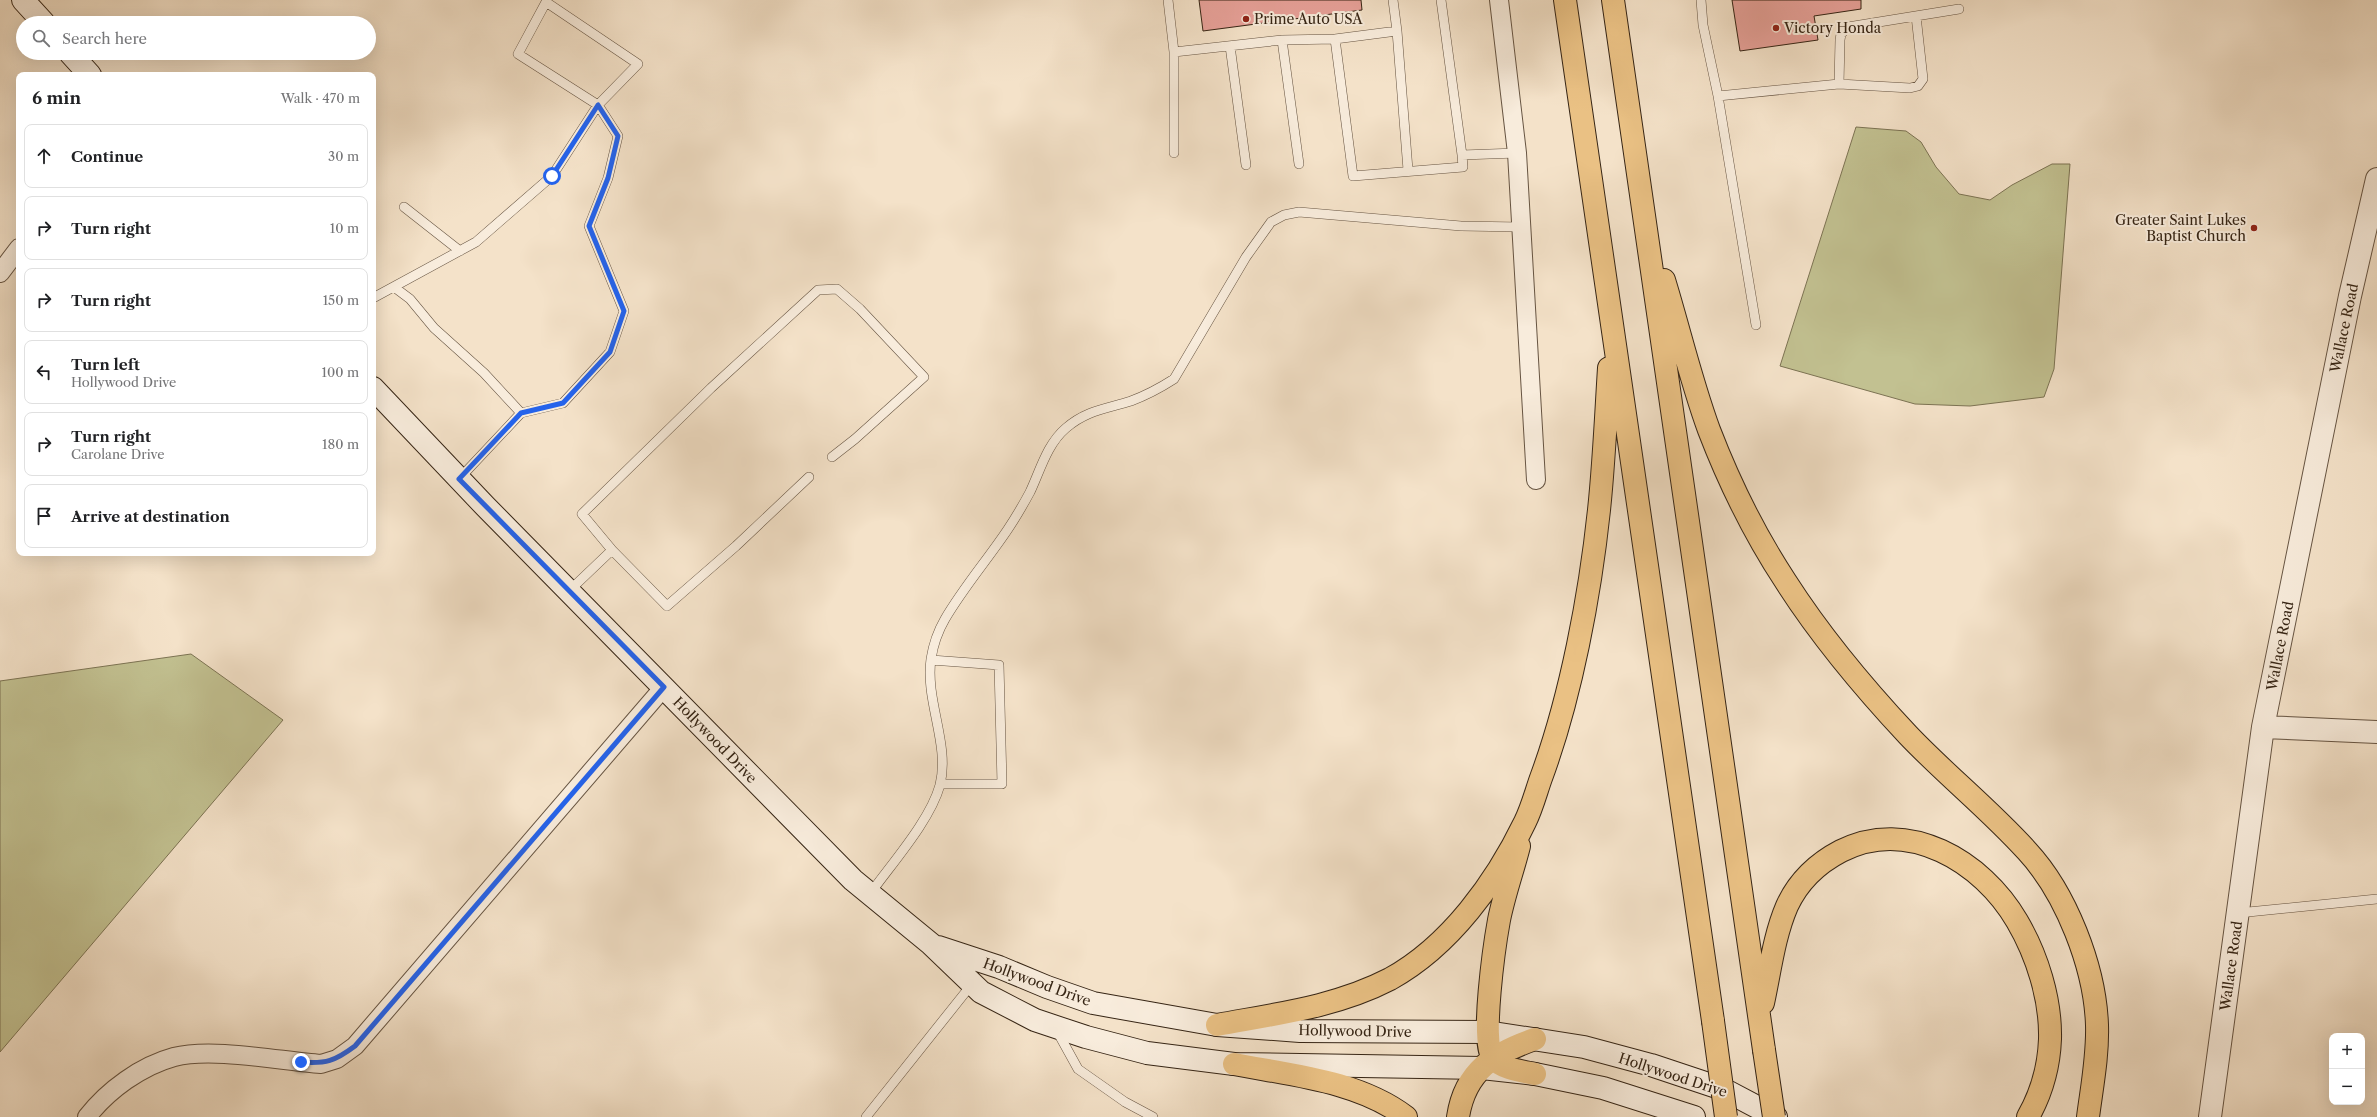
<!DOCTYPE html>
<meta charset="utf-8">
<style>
body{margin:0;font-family:"Libre Caslon Text",serif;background:#f2f2f2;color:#202124}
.controls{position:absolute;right:12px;bottom:12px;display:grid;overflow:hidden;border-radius:8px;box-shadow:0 4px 16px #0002}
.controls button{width:36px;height:36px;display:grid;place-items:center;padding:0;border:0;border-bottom:1px solid #e0e0e0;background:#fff;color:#202124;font:20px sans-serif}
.stop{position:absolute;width:12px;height:12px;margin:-9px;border:3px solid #2563eb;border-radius:50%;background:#fff}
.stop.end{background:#2563eb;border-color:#fff;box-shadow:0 1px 4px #0008}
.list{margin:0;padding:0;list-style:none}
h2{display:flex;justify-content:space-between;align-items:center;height:52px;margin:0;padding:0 16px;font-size:17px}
h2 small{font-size:13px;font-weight:400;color:#757577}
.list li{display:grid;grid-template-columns:26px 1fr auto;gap:12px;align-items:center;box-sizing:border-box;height:64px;margin:0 8px 8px;padding:0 8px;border:1px solid #e0e0e0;border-radius:8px}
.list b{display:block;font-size:15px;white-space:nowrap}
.list p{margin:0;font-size:13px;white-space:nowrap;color:#757577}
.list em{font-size:13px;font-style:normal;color:#757577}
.icon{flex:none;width:22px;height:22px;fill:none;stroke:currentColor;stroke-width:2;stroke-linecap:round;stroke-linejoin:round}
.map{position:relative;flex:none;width:2377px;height:1117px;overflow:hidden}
.search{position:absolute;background:#fff;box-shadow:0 4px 16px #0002;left:16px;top:16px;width:360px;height:44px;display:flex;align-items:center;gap:10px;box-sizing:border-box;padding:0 14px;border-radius:22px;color:#757577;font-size:15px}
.panel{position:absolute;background:#fff;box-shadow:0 4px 16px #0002;left:16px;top:72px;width:360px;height:484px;border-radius:8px}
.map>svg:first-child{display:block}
.green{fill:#c2c191;stroke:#7c7353}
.building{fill:#e7a199;stroke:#362515}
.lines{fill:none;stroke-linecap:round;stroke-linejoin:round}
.service-casing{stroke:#665442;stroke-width:10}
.minor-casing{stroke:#665442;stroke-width:20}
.tertiary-casing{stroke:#665442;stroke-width:24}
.secondary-casing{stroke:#362515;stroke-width:24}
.trunk-casing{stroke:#362515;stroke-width:24}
.service{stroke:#f8ecdc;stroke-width:9}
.minor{stroke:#f8ecdc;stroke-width:18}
.tertiary{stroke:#f8ecdc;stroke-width:22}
.secondary{stroke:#f8ecdc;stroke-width:22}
.trunk{stroke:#eac184;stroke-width:22}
.trunk-bridge-casing{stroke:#362515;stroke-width:24;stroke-linecap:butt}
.trunk-bridge{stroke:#eac184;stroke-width:22}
.route{stroke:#2563eb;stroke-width:5}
.poi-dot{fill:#8f2418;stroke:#f8ecdc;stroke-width:1.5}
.labels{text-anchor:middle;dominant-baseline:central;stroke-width:4;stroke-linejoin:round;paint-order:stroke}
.poi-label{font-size:14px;fill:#362515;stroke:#f8ecdc;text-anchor:start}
.street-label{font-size:14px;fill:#362515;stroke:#f8ecdc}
</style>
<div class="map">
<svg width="2377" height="1117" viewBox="0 0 2377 1117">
<rect width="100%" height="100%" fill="#f4e2c9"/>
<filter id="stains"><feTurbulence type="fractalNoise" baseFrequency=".005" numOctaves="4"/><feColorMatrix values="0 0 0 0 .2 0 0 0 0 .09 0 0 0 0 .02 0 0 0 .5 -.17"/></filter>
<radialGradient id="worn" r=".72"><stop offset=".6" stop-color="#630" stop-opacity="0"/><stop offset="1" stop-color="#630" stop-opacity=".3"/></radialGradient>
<path class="green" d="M 1856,127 L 1906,131 L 1921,142 L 1936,167 L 1959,194 L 1990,200 L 2012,185 L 2052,164 L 2070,164 L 2054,369 L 2044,397 L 1970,406 L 1915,404 L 1780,366 Z
M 191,654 L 283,720 L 0,1052 L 0,681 Z"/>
<path class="building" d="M 1199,0 L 1361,0 L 1362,10 L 1203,31 Z
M 1732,0 L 1861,0 L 1861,9 L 1814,16 L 1818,40 L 1740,51 Z"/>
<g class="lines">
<defs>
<path id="service" d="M 1168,0 L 1174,52 L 1282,40 L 1335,39 L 1397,31 L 1408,170
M 1393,0 L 1397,31
M 1441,0 L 1462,155 L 1517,153
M 1701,0 L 1703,25 L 1718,96 L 1839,84 L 1910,88 L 1918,86 L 1923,79 L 1916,16
M 1335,39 L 1353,176 L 1463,167 L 1462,155
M 1282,40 L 1299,164
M 1230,46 L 1246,165
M 1174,52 L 1174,153
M 1839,84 L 1840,40 L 1841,34 L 1848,27 L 1959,9
M 1718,96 L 1756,325
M 404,207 L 460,251
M 394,287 L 410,299 L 434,328 L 484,373 L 521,413 L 459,479
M 373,298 L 476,242 L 552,176 L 598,105 L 638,64 L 546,2 L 518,54 L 598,105 L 618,136 L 608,178 L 589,226 L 624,311 L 610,352 L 563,403 L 521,413
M 612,550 L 667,606 L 736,546 L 809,477
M 569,591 L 612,550 L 582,514 L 711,388 L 818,290 L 837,289 L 860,309 L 924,377 L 855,439 L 832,457
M 931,660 L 999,665 L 1002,784 L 940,784
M 870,894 C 892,863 930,821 940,785 C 950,744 925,701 931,659 C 933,646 938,631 945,619 C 963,588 988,559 1008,529 C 1016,517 1023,505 1030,492 C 1040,471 1047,444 1066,428 C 1087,410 1106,409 1131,401 C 1147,395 1160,388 1174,379 L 1246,257 L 1271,222 L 1284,215 L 1299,212 L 1461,226 L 1520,227
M 2238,913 L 2377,899
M 1057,1031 L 1078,1069 L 1125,1102 L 1153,1117
M 866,1117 L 972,984"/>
<path id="minor" d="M 1499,0 L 1517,153 L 1536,480
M 0,273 L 19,248
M 87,1117 C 108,1090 141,1066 174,1057 C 212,1047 280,1061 321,1064 L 337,1059 L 355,1046 L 664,687"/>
<path id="tertiary" d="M 2263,727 L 2377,732
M 2210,1117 L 2263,727 L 2350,296 L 2377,179"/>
<path id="secondary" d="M 23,0 L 44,23
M 70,53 L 90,75
M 373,388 L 485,506 L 853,880 L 931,944 L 981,992 L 1035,1020 L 1086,1037 L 1147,1053 L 1234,1064 L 1482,1068 L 1535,1074 L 1603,1088 L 1694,1117
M 938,947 L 999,967 L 1047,987 L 1093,1003 L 1217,1025 L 1300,1031 L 1487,1032 L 1584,1047 L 1651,1065 L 1723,1089 L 1776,1117"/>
<path id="trunk" d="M 1565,0 L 1713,1021
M 1613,0 L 1764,1050
M 1664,280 C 1679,329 1691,381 1709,430 C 1729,482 1755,535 1786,582 C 1820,635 1865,689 1908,735 C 1946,775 1990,810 2027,851 C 2066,893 2095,967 2097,1025 C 2098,1056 2092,1086 2088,1117
M 1519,846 C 1513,870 1504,895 1499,920 C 1495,942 1480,1043 1493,1058 C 1502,1069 1521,1071 1535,1074
M 1763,1003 C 1770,971 1774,936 1787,906 C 1798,882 1818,863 1841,851 C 1908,817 1982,861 2017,921 C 2037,955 2051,999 2050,1039 C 2049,1066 2041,1094 2028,1117
M 1217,1025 C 1276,1014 1336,1007 1390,979 C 1450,946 1496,882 1525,822 C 1532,808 1536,792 1541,778 C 1571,697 1590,595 1599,510 C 1604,463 1606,415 1609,368
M 1234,1064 C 1291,1075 1359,1081 1406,1117
M 1458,1117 C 1465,1071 1494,1053 1535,1039"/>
</defs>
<use href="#service" class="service-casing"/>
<use href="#minor" class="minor-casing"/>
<use href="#tertiary" class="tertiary-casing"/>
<use href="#secondary" class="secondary-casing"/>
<use href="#trunk" class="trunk-casing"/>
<use href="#service" class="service"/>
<use href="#minor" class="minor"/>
<use href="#tertiary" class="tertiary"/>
<use href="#secondary" class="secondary"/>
<use href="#trunk" class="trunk"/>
<defs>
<path id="trunk-bridge" d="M 1713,1021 L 1726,1117
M 1764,1050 L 1774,1117"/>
</defs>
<use href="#trunk-bridge" class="trunk-bridge-casing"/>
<use href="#trunk-bridge" class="trunk-bridge"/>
</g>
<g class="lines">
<path class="route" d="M 301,1062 C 326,1064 335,1061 355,1046 L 664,687 L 459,479 L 521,413 L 563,403 L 610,352 L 624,311 L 589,226 L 608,178 L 618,136 L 598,105 L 552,176"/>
</g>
<g class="poi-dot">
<circle cx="1246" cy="19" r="4"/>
<circle cx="1776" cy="28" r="4"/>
<circle cx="2254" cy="228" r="4"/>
</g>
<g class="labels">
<g class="poi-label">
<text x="1254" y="19">Prime Auto USA</text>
<text x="1784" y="28">Victory Honda</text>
<text x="2246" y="220" text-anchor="end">Greater Saint Lukes<tspan x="2246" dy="16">Baptist Church</tspan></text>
</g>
<g class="street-label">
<text transform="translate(2344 328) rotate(-78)">Wallace Road</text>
<text transform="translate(2280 646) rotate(-79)">Wallace Road</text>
<text transform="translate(715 740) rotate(46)">Hollywood Drive</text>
<text transform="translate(2231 966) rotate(-82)">Wallace Road</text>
<text transform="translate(1037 982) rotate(20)">Hollywood Drive</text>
<text transform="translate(1355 1031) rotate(1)">Hollywood Drive</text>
<text transform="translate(1673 1075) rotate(18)">Hollywood Drive</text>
</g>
</g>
<rect width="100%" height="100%" filter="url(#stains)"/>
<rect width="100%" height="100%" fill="url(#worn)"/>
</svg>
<div class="controls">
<button>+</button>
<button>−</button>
</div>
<div class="stop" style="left:552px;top:176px"></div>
<div class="stop end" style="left:301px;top:1062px"></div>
<div class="search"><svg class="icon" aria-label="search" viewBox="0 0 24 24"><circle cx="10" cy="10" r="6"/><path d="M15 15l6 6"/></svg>Search here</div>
<section class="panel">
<h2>6 min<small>Walk · 470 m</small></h2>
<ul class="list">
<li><svg class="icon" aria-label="ahead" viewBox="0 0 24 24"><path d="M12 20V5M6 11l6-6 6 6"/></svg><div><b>Continue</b></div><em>30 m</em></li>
<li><svg class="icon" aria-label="right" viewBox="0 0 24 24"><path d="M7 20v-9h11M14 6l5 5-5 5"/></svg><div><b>Turn right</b></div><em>10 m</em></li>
<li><svg class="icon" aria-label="right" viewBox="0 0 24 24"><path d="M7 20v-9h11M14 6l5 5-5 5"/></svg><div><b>Turn right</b></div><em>150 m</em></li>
<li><svg class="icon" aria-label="left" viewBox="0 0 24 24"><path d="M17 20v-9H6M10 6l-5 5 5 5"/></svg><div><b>Turn left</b><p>Hollywood Drive</p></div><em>100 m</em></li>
<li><svg class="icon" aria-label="right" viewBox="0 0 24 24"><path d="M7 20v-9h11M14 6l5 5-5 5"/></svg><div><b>Turn right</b><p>Carolane Drive</p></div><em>180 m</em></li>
<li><svg class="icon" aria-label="arrive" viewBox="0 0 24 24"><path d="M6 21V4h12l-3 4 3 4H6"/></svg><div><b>Arrive at destination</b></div></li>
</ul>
</section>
</div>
